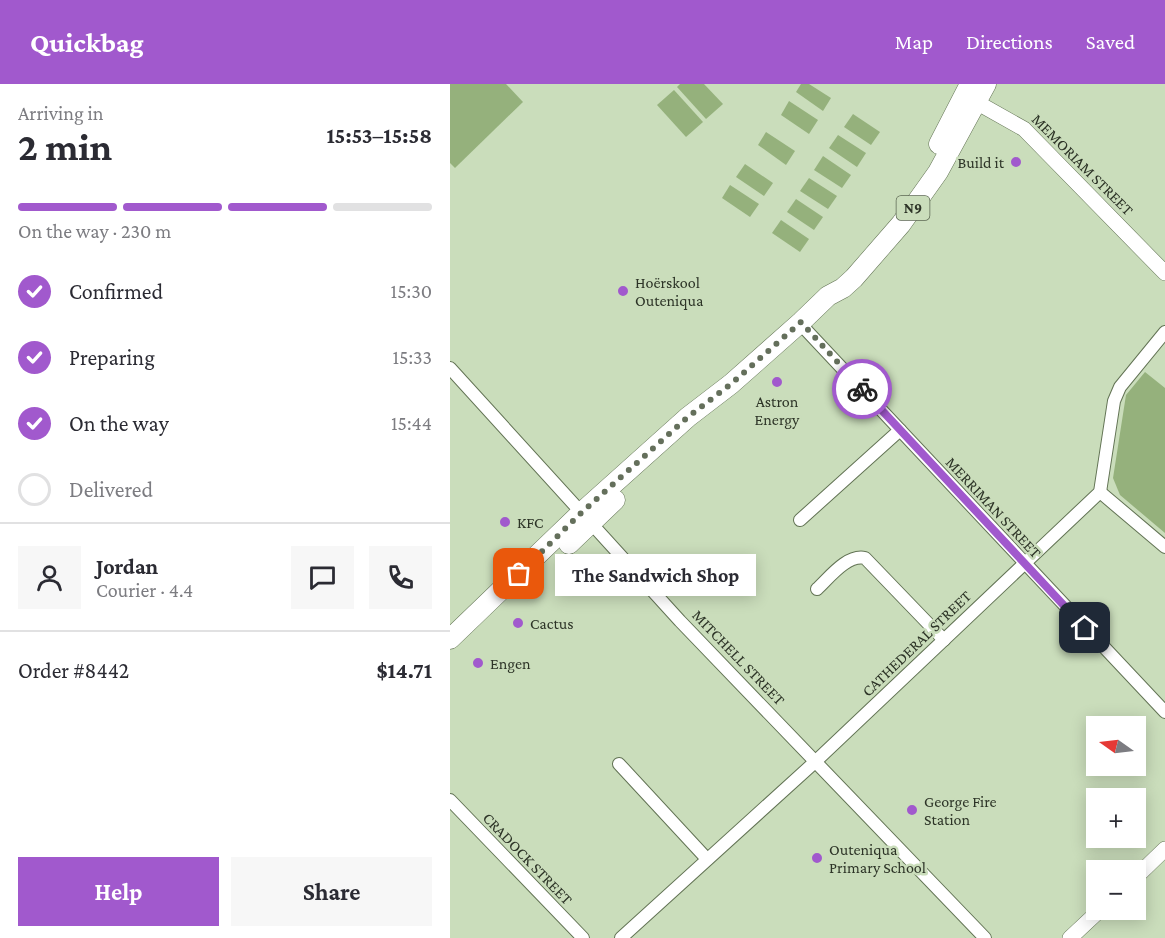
<!DOCTYPE html>
<meta charset="utf-8">
<style>
body{margin:0;font-family:"Crimson Pro",serif;background:#f7f7f7;color:#2b2b33;height:100vh;display:flex;flex-direction:column;font-size:22px;white-space:nowrap}
*{box-sizing:border-box;margin:0}
p{font-size:20px;color:#7c7c81}
.icon{flex:none;width:33px;height:33px;fill:none;stroke:currentColor;stroke-width:2;stroke-linecap:round;stroke-linejoin:round}
.map{position:relative;flex:1;overflow:hidden}
.sheet{display:flex;flex-direction:column;background:#fff;width:450px}
.sheet>*{flex:none}
.needle{width:39px;rotate:284deg}
.controls{position:absolute;left:636px;top:632px;display:grid;gap:12px}
.controls a{display:grid;place-items:center;width:60px;height:60px;border-radius:0px;background:#fff;box-shadow:0 3px 15px #0003;font-size:30px}
.pin{position:absolute;display:grid;place-items:center;width:51px;height:51px;color:#fff;margin:-26px;border-radius:12px;box-shadow:0 3px 9px #0006}
.courier{position:absolute;display:grid;place-items:center;width:60px;height:60px;margin:-30px;border:4px solid #a159cd;border-radius:50%;background:#fff;color:#222;box-shadow:0 2px 8px #0007}
.bubble{position:absolute;height:42px;border-radius:0px;background:#fff;box-shadow:0 3px 15px #0003;font-size:20px;font-weight:700;line-height:42px;text-align:center}
.headline em{font-style:normal;font-weight:700}
.headline div{display:flex;flex-direction:column-reverse}
.headline{display:flex;align-items:center;justify-content:space-between;height:102px;padding:0 18px}
h1{font-size:39px;font-weight:700;line-height:45px}
.bar{display:grid;grid-template-columns:repeat(4,1fr);gap:9px 6px;align-content:center;height:72px;padding:0 18px}
.bar i{height:8px;border-radius:4px;background:#e1e1e2}
.bar .on{background:#a159cd}
.bar p{grid-column:span 4}
.line{display:flex;align-items:center;gap:15px;padding:0 18px;border-top:2px solid #e1e1e2}
.line div{flex:1}
.round{display:grid;place-items:center;flex:none;width:63px;height:63px;border-radius:0px;background:#f7f7f7}
ol{padding:0 18px;list-style:none}
li{display:flex;align-items:center;gap:18px;height:66px}
li p{margin-inline-start:auto}
li .icon{padding:6px;border-radius:50%;background:#a159cd;color:#fff;stroke-width:4}
li:last-child{color:#7c7c81}
li i{width:33px;height:33px;border:3px solid #e1e1e2;border-radius:50%}
.button{display:flex;gap:12px;margin-top:auto;padding:12px 18px}
.button a{flex:1;height:69px;border-radius:0px;background:#a159cd;color:#fff;font-size:24px;font-weight:700;line-height:69px;text-align:center}
.button a+a{background:#f7f7f7;color:#2b2b33}
header{display:flex;align-items:center;gap:36px;box-sizing:border-box;height:84px;padding:0 30px;background:#a159cd;color:#fff}
header strong{font-size:28px}
nav{display:flex;gap:33px;margin-inline-start:auto;font-size:21px}
main{display:flex;flex:1;min-height:0}
.map>svg:first-child{display:block}
.green{fill:#95b17c}
.lines{fill:none;stroke-linecap:round;stroke-linejoin:round}
.minor-casing{stroke:#627354;stroke-width:14}
.tertiary-casing{stroke:#627354;stroke-width:16}
.trunk-casing{stroke:#627354;stroke-width:21}
.minor{stroke:#fff;stroke-width:12}
.tertiary{stroke:#fff;stroke-width:15}
.trunk{stroke:#fff;stroke-width:20}
.done{stroke:#646f5b;stroke-width:6;stroke-dasharray:0 10.8}
.route{stroke:#a159cd;stroke-width:8}
.poi-dot{fill:#a159cd;stroke:#caddbb;stroke-width:2}
.labels{text-anchor:middle;stroke-width:5;stroke-linejoin:round;paint-order:stroke}
.shield{fill:#caddbb;stroke:#5c6753;stroke-width:1.5}
.shield-label{font-size:15px;font-weight:bold;fill:#2d3427}
.poi-label{font-size:16px;fill:#2d3427;stroke:#caddbb;text-anchor:start}
.street-label{font-size:16px;fill:#2d3427;stroke:#caddbb}
</style>
<header>
<strong>Quickbag</strong>
<nav><a>Map</a><a>Directions</a><a>Saved</a></nav>
</header>
<main>
<section class="sheet">
<div class="headline"><div><h1>2 min</h1><p>Arriving in</p></div><em>15:53–15:58</em></div>
<div class="bar"><i class="on"></i><i class="on"></i><i class="on"></i><i></i><p>On the way · 230 m</p></div>
<ol>
<li><svg class="icon" aria-label="check" viewBox="0 0 24 24"><path d="M5 12l5 5 9-10"/></svg>Confirmed<p>15:30</p></li>
<li><svg class="icon" aria-label="check" viewBox="0 0 24 24"><path d="M5 12l5 5 9-10"/></svg>Preparing<p>15:33</p></li>
<li><svg class="icon" aria-label="check" viewBox="0 0 24 24"><path d="M5 12l5 5 9-10"/></svg>On the way<p>15:44</p></li>
<li><i></i>Delivered</li>
</ol>
<div class="line" style="height:108px"><a class="round"><svg class="icon" aria-label="person" viewBox="0 0 24 24"><circle cx="12" cy="8" r="4"/><path d="M4 21q1-7 8-7t8 7"/></svg></a><div><b>Jordan</b><p>Courier · 4.4</p></div><a class="round"><svg class="icon" aria-label="chat" viewBox="0 0 24 24"><path d="M4 5h16v11H9l-5 4z"/></svg></a><a class="round"><svg class="icon" aria-label="phone" viewBox="0 0 24 24"><path d="M5 4h4l2 5-3 2q2 4 5 5l2-3 5 2v4C11 20 4 13 5 4z"/></svg></a></div>
<div class="line" style="height:78px"><div>Order #8442</div><b>$14.71</b></div>
<div class="button"><a>Help</a><a>Share</a></div>
</section>
<div class="map">
<svg width="715" height="854" viewBox="0 0 715 854">
<rect width="100%" height="100%" fill="#caddbb"/>
<g class="green">
<path d="M0,0H56L73,18L5,84L0,79Z"/>
<path d="M230,0H254L273,20L256,35L227,3Z"/>
<path d="M351,0H359L381,14L373,27L346,8Z"/>
<path d="M224,6L253,38L236,53L207,21Z"/>
<path d="M339,17L368,36L359,50L331,31Z"/>
<path d="M403,30L430,48L421,61L394,43Z"/>
<path d="M316,48L345,67L336,81L308,61Z"/>
<path d="M388,51L416,69L407,83L379,64Z"/>
<path d="M373,72L401,91L392,104L364,86Z"/>
<path d="M295,80L323,99L314,112L286,93Z"/>
<path d="M359,94L387,112L378,125L350,107Z"/>
<path d="M280,101L309,120L300,133L272,114Z"/>
<path d="M346,115L373,133L364,146L337,128Z"/>
<path d="M331,136L359,155L350,168L322,149Z"/>
<path d="M695,288L715,304V449L670,411L663,394L676,311Z"/>
</g>
<g class="lines">
<g class="minor-casing">
<g id="minor">
<path d="M351,238L357,247L715,628"/>
<path d="M0,284L230,537L535,854"/>
<path d="M650,408L715,463"/>
<path d="M350,436L450,346"/>
<path d="M367,505C379,494 397,470 415,474L494,556"/>
<path d="M169,680L257,775"/>
<path d="M0,716L133,854"/>
<path d="M171,854L366,677L650,408L664,317L670,303L715,248"/>
</g>
</g>
<g class="tertiary-casing">
<g id="tertiary">
<path d="M519,14L574,45L715,189"/>
<path d="M686,793L715,765"/>
<path d="M620,854L651,825"/>
</g>
</g>
<g class="trunk-casing">
<g id="trunk">
<path d="M489,60L520,0"/>
<path d="M119,460L165,416"/>
<path d="M0,555L131,429L238,333L281,300L351,238L378,212L393,204L404,194L451,140L488,88L536,0"/>
</g>
</g>
<use href="#minor" class="minor"/>
<use href="#tertiary" class="tertiary"/>
<use href="#trunk" class="trunk"/>
</g>
<g class="lines">
<path class="done" d="M69,490L131,429L238,333L281,300L351,238L412,305"/>
<path class="route" d="M412,305L635,544"/>
</g>
<g class="poi-dot">
<circle cx="566" cy="78" r="6"/>
<circle cx="173" cy="207" r="6"/>
<circle cx="327" cy="298" r="6"/>
<circle cx="55" cy="438" r="6"/>
<circle cx="68" cy="539" r="6"/>
<circle cx="28" cy="579" r="6"/>
<circle cx="462" cy="726" r="6"/>
<circle cx="367" cy="774" r="6"/>
</g>
<g class="labels">
<rect class="shield" x="446.5" y="112" width="33" height="24" rx="4.5"/>
<g class="shield-label">
<text x="463" y="129">N9</text>
</g>
<g class="poi-label">
<text x="554" y="84" text-anchor="end">Build it</text>
<text x="185" y="204">Hoërskool<tspan x="185" dy="18">Outeniqua</tspan></text>
<text x="327" y="323" text-anchor="middle">Astron<tspan x="327" dy="18">Energy</tspan></text>
<text x="67" y="444">KFC</text>
<text x="80" y="545">Cactus</text>
<text x="40" y="585">Engen</text>
<text x="474" y="723">George Fire<tspan x="474" dy="18">Station</tspan></text>
<text x="379" y="771">Outeniqua<tspan x="379" dy="18">Primary School</tspan></text>
</g>
<g class="street-label">
<text transform="translate(633 80) rotate(45)" y="6">MEMORIAM STREET</text>
<text transform="translate(544 423) rotate(47)" y="6">MERRIMAN STREET</text>
<text transform="translate(466 559) rotate(-44)" y="6">CATHEDERAL STREET</text>
<text transform="translate(289 573) rotate(46)" y="6">MITCHELL STREET</text>
<text transform="translate(78 774) rotate(46)" y="6">CRADOCK STREET</text>
</g>
</g>
</svg>
<div class="controls">
<a><svg class="needle" viewBox="-14 -14 28 28"><path d="M0-13l5 13h-10z" fill="#e53935"/><path d="M0 13l5-13h-10z" fill="#7c7c81"/></svg></a>
<a>+</a>
<a>−</a>
</div>
<div class="pin" style="left:69px;top:490px;background:#ea580c"><svg class="icon" aria-label="bag" viewBox="0 0 24 24"><path d="M5 8h14l-1 12H6zM9 8a3 3 0 0 1 6 0"/></svg></div>
<div class="pin" style="left:635px;top:544px;background:#1f2937"><svg class="icon" aria-label="home" viewBox="0 0 24 24"><path d="M3 11l9-7 9 7M6 9v11h12V9"/></svg></div>
<div class="courier" style="left:412px;top:305px"><svg class="icon" aria-label="bike" viewBox="0 0 24 24"><circle cx="6" cy="16" r="4"/><circle cx="18" cy="16" r="4"/><path d="M6 16l4-8h5l3 8M10 8l3 8H6M13 5h3"/></svg></div>
<div class="bubble" style="left:105px;top:470px;width:201px">The Sandwich Shop</div>
</div>
</main>
